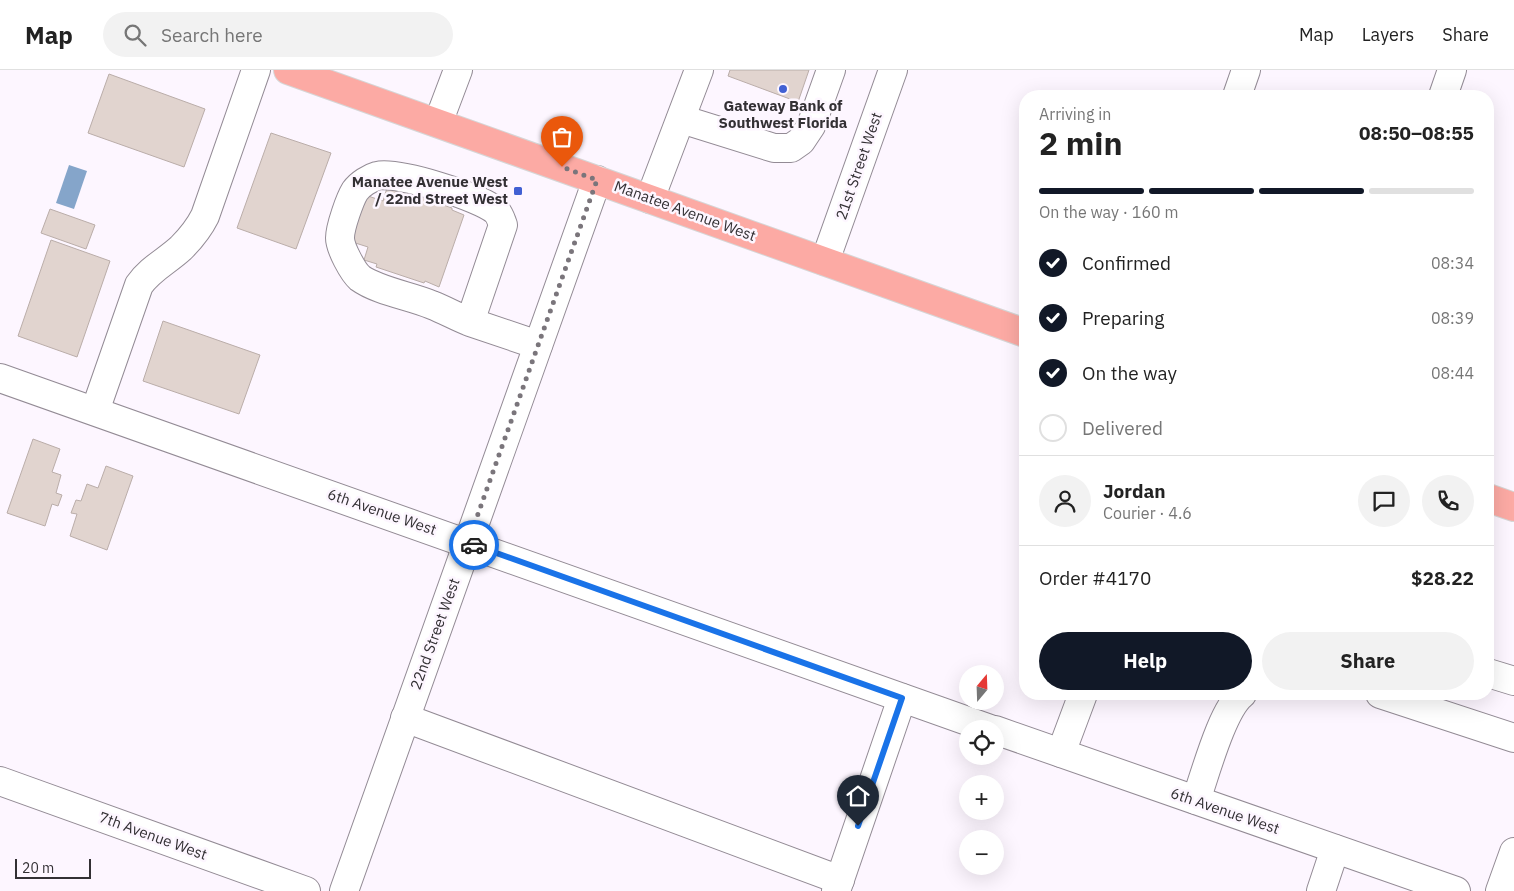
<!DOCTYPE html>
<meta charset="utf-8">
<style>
body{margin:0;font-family:"IBM Plex Sans",sans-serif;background:#f2f2f2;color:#222;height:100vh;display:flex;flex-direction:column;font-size:19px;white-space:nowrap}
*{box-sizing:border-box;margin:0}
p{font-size:16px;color:#767676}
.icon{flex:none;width:28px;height:28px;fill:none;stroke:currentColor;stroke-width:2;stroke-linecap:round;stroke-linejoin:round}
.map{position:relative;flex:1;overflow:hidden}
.drawer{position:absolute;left:1019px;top:20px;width:475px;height:610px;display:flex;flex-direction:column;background:#fff;border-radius:20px;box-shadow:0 5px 20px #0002}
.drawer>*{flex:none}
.needle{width:32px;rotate:19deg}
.fabs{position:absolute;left:959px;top:595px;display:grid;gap:10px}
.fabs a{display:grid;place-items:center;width:45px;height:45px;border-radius:50%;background:#fff;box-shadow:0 5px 20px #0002;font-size:25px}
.scale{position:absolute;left:15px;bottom:12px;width:76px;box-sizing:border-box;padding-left:5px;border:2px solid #333034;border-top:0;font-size:14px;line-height:18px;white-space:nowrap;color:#333034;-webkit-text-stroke:4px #fdf6ff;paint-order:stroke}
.pin{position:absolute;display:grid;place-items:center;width:42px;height:42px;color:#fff;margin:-51px -21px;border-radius:50% 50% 50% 0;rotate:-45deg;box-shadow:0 0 5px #0007}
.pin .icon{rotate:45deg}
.courier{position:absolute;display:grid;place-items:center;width:50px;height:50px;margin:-25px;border:4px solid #1a73e8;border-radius:50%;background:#fff;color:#222;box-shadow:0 1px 6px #0007}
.overview em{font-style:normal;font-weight:700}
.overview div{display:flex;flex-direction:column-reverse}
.overview{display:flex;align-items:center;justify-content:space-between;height:85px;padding:0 20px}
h1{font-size:32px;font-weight:700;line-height:38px}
.bar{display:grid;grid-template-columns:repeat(4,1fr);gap:8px 5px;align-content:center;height:60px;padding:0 20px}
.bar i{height:6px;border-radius:4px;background:#e0e0e0}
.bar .active{background:#111827}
.bar p{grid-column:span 4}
.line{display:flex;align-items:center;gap:12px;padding:0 20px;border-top:1px solid #e0e0e0}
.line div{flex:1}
.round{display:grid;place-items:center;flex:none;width:52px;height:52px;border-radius:26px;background:#f2f2f2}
ol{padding:0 20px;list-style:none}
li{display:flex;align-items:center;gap:15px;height:55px}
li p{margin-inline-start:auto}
li .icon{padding:5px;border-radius:50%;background:#111827;color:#fff;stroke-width:4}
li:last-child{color:#767676}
li i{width:28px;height:28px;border:2px solid #e0e0e0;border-radius:50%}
.primary-button{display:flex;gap:10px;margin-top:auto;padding:10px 20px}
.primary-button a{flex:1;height:58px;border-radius:30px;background:#111827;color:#fff;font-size:20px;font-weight:700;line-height:58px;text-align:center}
.primary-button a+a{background:#f2f2f2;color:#222}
header{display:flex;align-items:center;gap:30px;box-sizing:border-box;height:70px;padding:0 25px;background:#fff;border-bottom:1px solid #e0e0e0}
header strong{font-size:24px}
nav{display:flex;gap:28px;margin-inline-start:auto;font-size:18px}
.search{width:350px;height:45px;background:#f2f2f2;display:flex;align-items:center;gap:12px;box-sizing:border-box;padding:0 18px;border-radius:28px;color:#767676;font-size:19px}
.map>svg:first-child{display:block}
.water{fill:#85a5ca}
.building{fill:#e1d4cf;stroke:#baada9}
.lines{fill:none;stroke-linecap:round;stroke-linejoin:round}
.minor-casing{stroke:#938b95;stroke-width:30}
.major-casing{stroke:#d6d6d6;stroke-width:30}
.minor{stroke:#fff;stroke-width:28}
.major{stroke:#fcaaa4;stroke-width:28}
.done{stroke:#7a757b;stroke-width:5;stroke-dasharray:0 9}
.route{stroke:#1a73e8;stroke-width:6}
.poi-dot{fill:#4160d3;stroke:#fdf6ff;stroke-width:2}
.labels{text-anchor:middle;stroke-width:5;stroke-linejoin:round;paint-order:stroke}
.poi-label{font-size:15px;font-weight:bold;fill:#333034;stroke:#fdf6ff}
.street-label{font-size:15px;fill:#333034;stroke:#fdf6ff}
</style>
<header>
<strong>Map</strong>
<div class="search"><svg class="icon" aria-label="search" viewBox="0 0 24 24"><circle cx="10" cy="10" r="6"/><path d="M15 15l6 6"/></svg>Search here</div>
<nav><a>Map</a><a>Layers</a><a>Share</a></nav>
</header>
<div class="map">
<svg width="1514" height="821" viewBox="0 0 1514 821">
<rect width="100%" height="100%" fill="#fdf6ff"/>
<path class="water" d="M69,95L87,101L74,139L56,133Z"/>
<g class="building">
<path d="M730,0H809L798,32L728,6Z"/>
<path d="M109,4L205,39L184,97L88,63Z"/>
<path d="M271,63L331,83L296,179L237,158Z"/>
<path d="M387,118L400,122L401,120L452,138V140L464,145L439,217L425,211L424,213L376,197L377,194L364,190L368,177L349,171L365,125L383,131Z"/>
<path d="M50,139L95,155L86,179L41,163Z"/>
<path d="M51,170L110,191L77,287L18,266Z"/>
<path d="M163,251L260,285L239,344L143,311Z"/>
<path d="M33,369L60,379L52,402L61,405L56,423L62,425L58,436L52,434L45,456L7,443Z"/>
<path d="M106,396L133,406L107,480L70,466L77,444L71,443L76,430L81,431L87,414L98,418Z"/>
</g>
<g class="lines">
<g class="minor-casing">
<g id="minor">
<path d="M1237,26L1246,0"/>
<path d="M1443,26L1452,0"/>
<path d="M681,49L774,78H791L801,71L811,56L831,0"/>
<path d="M438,53L458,0"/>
<path d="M650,129L699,0"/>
<path d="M825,191L893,0"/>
<path d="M470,252C457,247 445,240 432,235C411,226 378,221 360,208C353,202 340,178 340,168C340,157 350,129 355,121C360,114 370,108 377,106C398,101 480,127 496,141C500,145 501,150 503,155L470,252L538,275"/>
<path d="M0,308L990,659"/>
<path d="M95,341L139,215C150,199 167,191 181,178C191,168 199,158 205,146L256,0"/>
<path d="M1488,603L1514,611"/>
<path d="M1380,624L1514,668"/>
<path d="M405,648L840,810"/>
<path d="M995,660L1456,821"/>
<path d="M1061,683L1083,624"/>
<path d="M0,711L306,821"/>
<path d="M1196,730C1205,705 1222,640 1242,624"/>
<path d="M344,821L597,110"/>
<path d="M836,821L902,628"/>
<path d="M1321,821L1335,779"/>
<path d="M1500,821L1514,782"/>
</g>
</g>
<g class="major-casing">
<g id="major">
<path d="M288,0L1025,263"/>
<path d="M1488,428L1514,437"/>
</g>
</g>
<use href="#minor" class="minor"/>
<use href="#major" class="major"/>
</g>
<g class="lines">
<path class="done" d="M474,475L468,472L597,110L562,97"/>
<path class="route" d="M474,475L902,628L858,756"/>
</g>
<g class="poi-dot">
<circle cx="783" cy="19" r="5"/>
<rect x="513" y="116" width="10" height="10" rx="2.5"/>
</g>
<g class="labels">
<g class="poi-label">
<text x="783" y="41">Gateway Bank of<tspan x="783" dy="17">Southwest Florida</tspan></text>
<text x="508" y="117" text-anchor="end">Manatee Avenue West<tspan x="508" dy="17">/ 22nd Street West</tspan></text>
</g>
<g class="street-label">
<text transform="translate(859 96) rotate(-71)" y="5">21st Street West</text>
<text transform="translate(685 141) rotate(20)" y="5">Manatee Avenue West</text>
<text transform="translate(382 442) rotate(19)" y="5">6th Avenue West</text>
<text transform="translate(435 564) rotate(-70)" y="5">22nd Street West</text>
<text transform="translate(1225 741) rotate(19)" y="5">6th Avenue West</text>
<text transform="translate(153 766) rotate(20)" y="5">7th Avenue West</text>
</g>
</g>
</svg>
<div class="fabs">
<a><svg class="needle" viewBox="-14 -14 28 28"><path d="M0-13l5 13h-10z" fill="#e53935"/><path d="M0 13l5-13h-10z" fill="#767676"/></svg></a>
<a><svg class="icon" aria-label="locate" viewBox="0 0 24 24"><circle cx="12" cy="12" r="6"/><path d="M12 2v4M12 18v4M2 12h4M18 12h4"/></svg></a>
<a>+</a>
<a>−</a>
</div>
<div class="scale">20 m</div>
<div class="pin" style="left:562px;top:97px;background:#ea580c"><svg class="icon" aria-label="bag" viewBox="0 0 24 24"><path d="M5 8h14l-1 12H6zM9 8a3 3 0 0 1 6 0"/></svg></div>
<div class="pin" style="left:858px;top:756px;background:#1f2937"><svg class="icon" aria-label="home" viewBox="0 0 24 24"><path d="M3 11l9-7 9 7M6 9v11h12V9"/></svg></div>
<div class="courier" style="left:474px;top:475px"><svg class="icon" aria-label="car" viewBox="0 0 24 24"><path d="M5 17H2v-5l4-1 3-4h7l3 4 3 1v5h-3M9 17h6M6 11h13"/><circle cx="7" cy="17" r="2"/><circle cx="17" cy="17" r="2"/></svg></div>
<section class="drawer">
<div class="overview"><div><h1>2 min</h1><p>Arriving in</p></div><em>08:50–08:55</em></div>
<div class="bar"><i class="active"></i><i class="active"></i><i class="active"></i><i></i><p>On the way · 160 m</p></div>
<ol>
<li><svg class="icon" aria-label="check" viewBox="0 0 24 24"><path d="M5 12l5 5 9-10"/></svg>Confirmed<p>08:34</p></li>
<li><svg class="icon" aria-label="check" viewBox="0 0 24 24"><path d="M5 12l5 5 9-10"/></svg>Preparing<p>08:39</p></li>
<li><svg class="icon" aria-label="check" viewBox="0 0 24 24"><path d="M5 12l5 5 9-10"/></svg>On the way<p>08:44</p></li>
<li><i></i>Delivered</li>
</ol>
<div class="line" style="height:90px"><a class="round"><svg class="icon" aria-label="person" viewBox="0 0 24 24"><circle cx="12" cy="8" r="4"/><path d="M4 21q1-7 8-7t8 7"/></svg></a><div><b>Jordan</b><p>Courier · 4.6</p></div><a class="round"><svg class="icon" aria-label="chat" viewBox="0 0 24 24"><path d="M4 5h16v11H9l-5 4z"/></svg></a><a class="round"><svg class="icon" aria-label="phone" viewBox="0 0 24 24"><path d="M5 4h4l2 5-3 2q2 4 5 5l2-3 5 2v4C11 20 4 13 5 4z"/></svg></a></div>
<div class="line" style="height:65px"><div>Order #4170</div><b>$28.22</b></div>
<div class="primary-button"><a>Help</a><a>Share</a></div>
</section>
</div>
